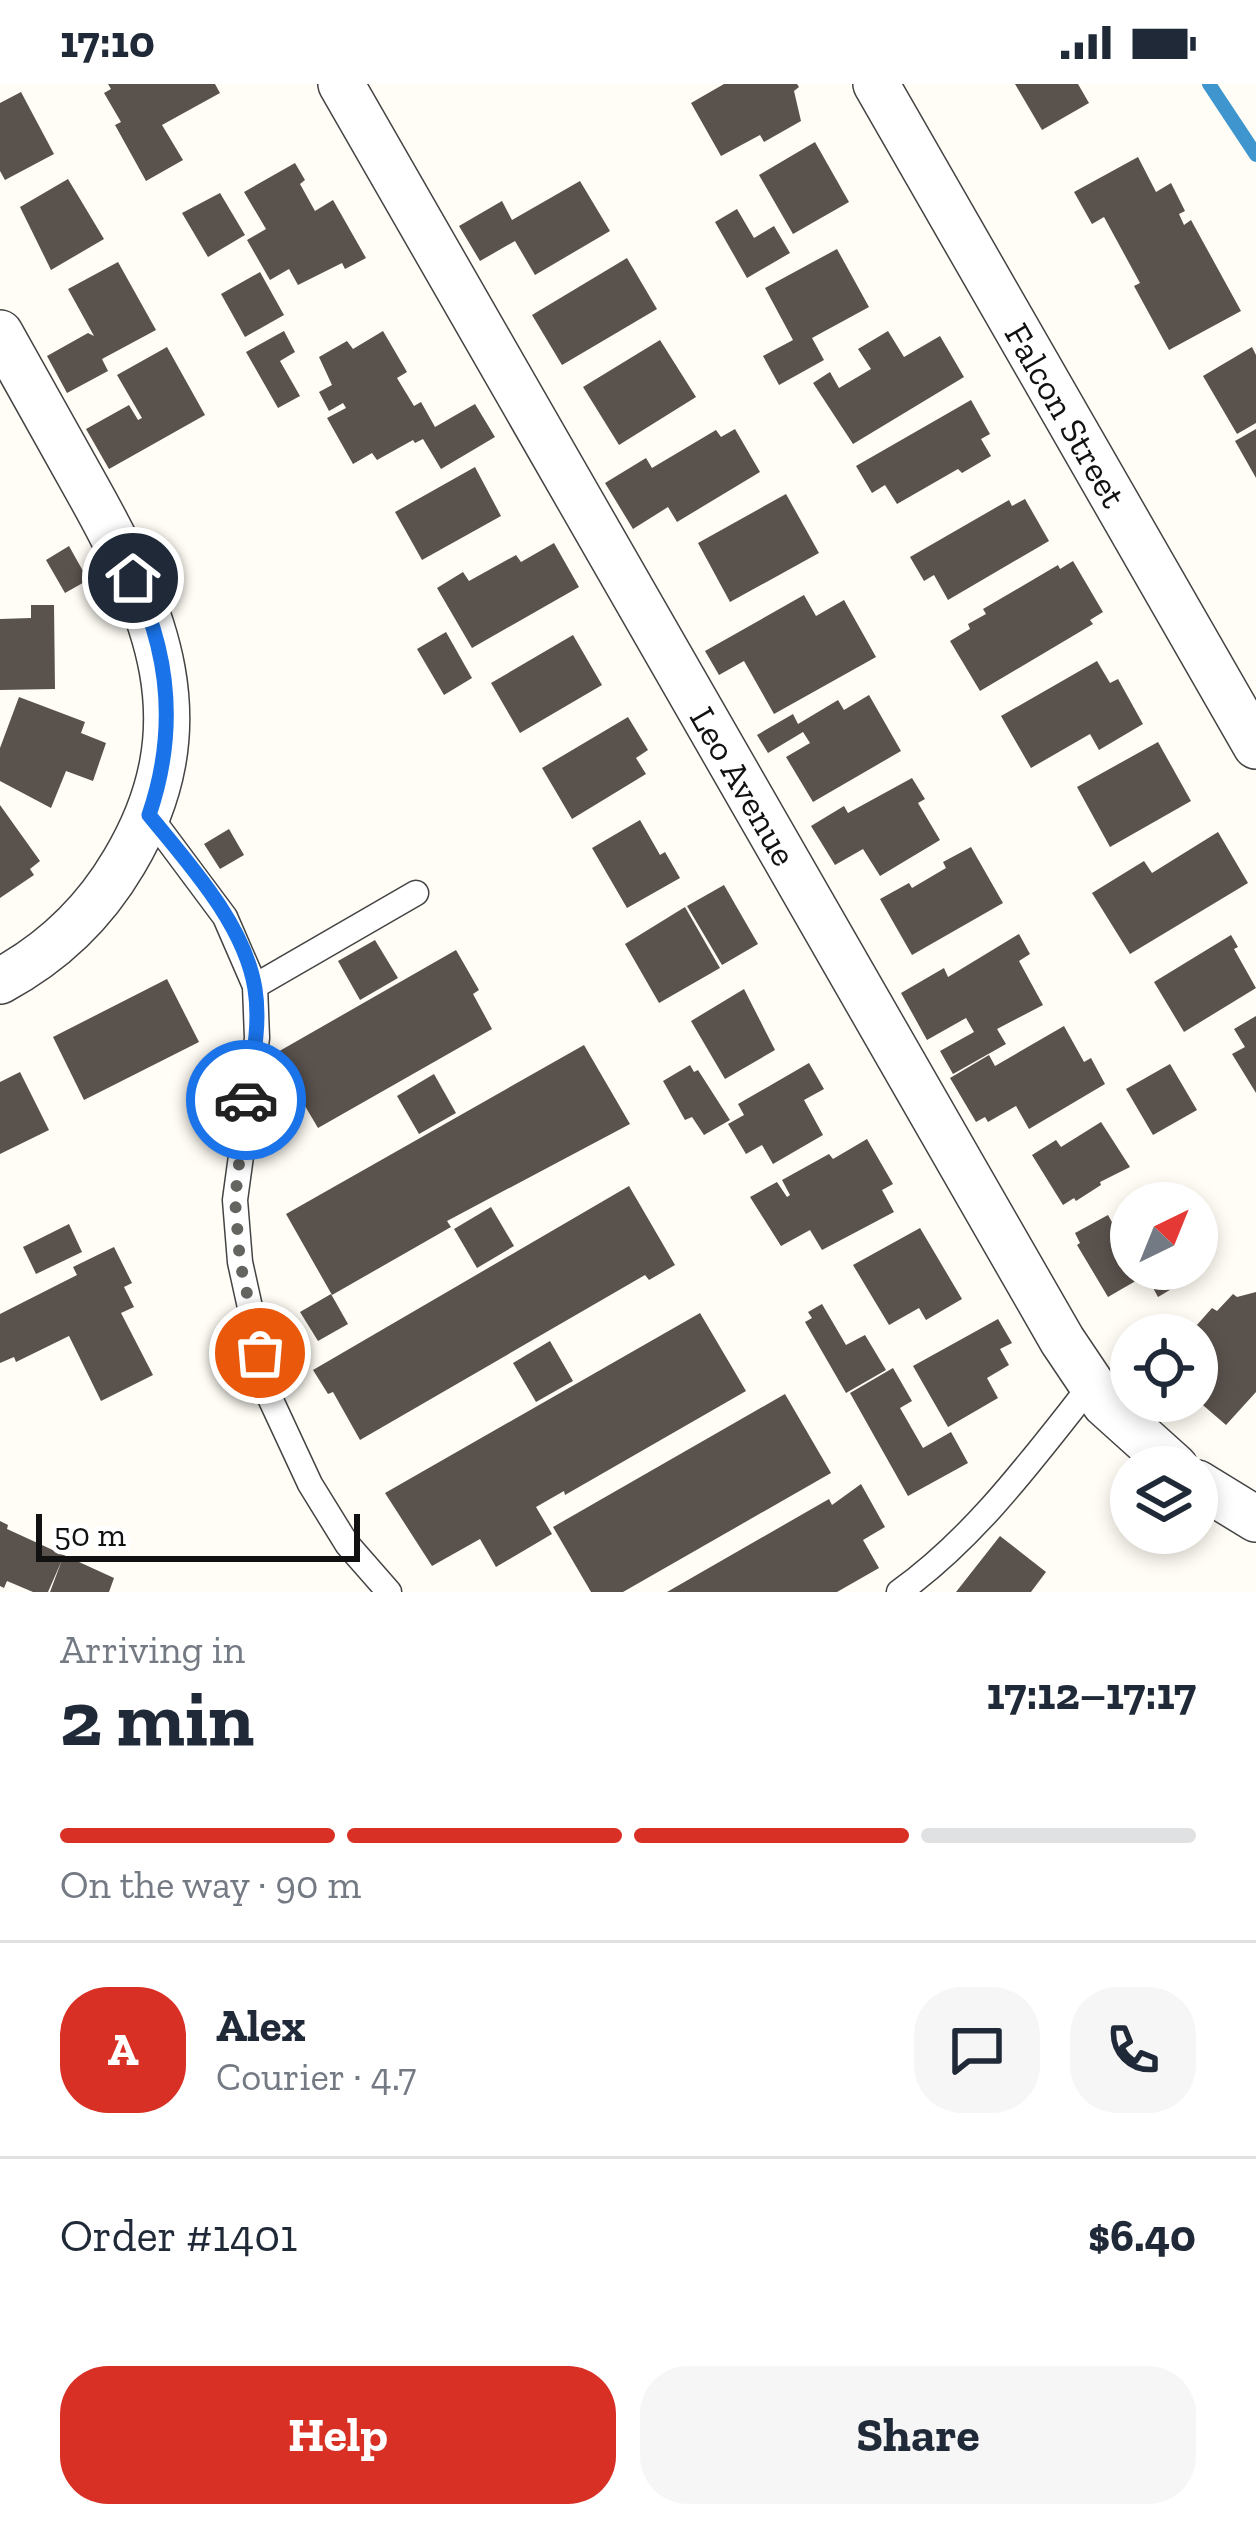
<!DOCTYPE html>
<meta charset="utf-8">
<style>
body{margin:0;font-family:"Zilla Slab",serif;background:#f6f6f7;color:#1f2937;height:100vh;display:flex;flex-direction:column;font-size:45px;white-space:nowrap}
*{box-sizing:border-box;margin:0}
p{font-size:39px;color:#747a83}
.icon{flex:none;width:66px;height:66px;fill:none;stroke:currentColor;stroke-width:2;stroke-linecap:round;stroke-linejoin:round}
.map{position:relative;height:1508px;overflow:hidden}
.side{display:flex;flex-direction:column;background:#fff;flex:1}
.side>*{flex:none}
.needle{width:78px;rotate:43deg}
.tools{position:absolute;left:1110px;top:1098px;display:grid;gap:24px}
.tools a{display:grid;place-items:center;width:108px;height:108px;border-radius:50%;background:#fff;box-shadow:0 6px 18px #0003;font-size:60px}
.scale{position:absolute;left:36px;bottom:30px;width:324px;box-sizing:border-box;padding-left:12px;border:6px solid #111;border-top:0;font-size:33px;line-height:42px;white-space:nowrap;color:#111;-webkit-text-stroke:9px #fff;paint-order:stroke}
.pin{position:absolute;display:grid;place-items:center;width:102px;height:102px;color:#fff;margin:-51px;border:6px solid #fff;border-radius:50%;box-shadow:0 3px 12px #0007}
.courier{position:absolute;display:grid;place-items:center;width:120px;height:120px;margin:-60px;border:9px solid #1a73e8;border-radius:50%;background:#fff;color:#222;box-shadow:0 3px 15px #0007}
.overview em{font-style:normal;font-weight:700}
.overview div{display:flex;flex-direction:column-reverse}
.overview{display:flex;align-items:center;justify-content:space-between;height:204px;padding:0 60px}
h1{font-size:78px;font-weight:700;line-height:90px}
.bar{display:grid;grid-template-columns:repeat(4,1fr);gap:18px 12px;align-content:center;height:144px;padding:0 60px}
.bar i{height:15px;border-radius:9px;background:#e0e1e3}
.bar .selected{background:#d93025}
.bar p{grid-column:span 4}
.line{display:flex;align-items:center;gap:30px;padding:0 60px;border-top:3px solid #e0e1e3}
.line div{flex:1}
.round{display:grid;place-items:center;flex:none;width:126px;height:126px;border-radius:48px;background:#f6f6f7}
.primary-button{display:flex;gap:24px;margin-top:auto;padding:24px 60px}
.primary-button a{flex:1;height:138px;border-radius:48px;background:#d93025;color:#fff;font-size:48px;font-weight:700;line-height:138px;text-align:center}
.primary-button a+a{background:#f6f6f7;color:#1f2937}
.status{display:flex;justify-content:space-between;align-items:center;height:84px;padding:0 60px;background:#fff;direction:ltr}
.status svg{height:33px;fill:currentColor}
.map>svg:first-child{display:block}
.lines{fill:none;stroke-linecap:round;stroke-linejoin:round}
.stream{stroke:#3f96cf;stroke-width:14}
.building{fill:#5a524d}
.service-casing{stroke:#444;stroke-width:27}
.minor-casing{stroke:#444;stroke-width:48}
.service{stroke:#fff;stroke-width:24}
.minor{stroke:#fff;stroke-width:45}
.done{stroke:#646461;stroke-width:12;stroke-dasharray:0 21.6}
.route{stroke:#1a73e8;stroke-width:15}
.labels{text-anchor:middle;stroke-width:12;stroke-linejoin:round;paint-order:stroke}
.street-label{font-size:36px;fill:#111;stroke:#fff}
</style>
<div class="status"><b>17:10</b><svg viewBox="0 0 49 12"><path d="M0 12V9h3v3zM5 12V6h3v6zM10 12V3h3v9zM15 12V0h3v12zM26 1h20v11H26zM47 4h2v5h-2z"/></svg></div>
<div class="map">
<svg width="1256" height="1508" viewBox="0 0 1256 1508">
<rect width="100%" height="100%" fill="#fffdf5"/>
<g class="lines">
<path class="stream" d="M1209,0L1256,71"/>
</g>
<g class="building">
<path d="M108,0H215L220,9L162,41L183,76L146,97L115,41L121,38L104,9L111,5Z"/>
<path d="M724,0H797L799,3L794,7L801,37L764,58L760,51L721,72L691,19Z"/>
<path d="M1015,0H1078L1089,19L1042,46Z"/>
<path d="M21,8L54,70L5,96L0,87V19Z"/>
<path d="M815,58L849,118L793,150L759,91Z"/>
<path d="M1138,73L1156,108L1171,99L1185,127L1179,130L1184,141L1191,136L1241,227L1169,266L1134,202L1140,199L1104,133L1092,140L1074,108Z"/>
<path d="M295,79L305,96L300,100L315,127L333,116L366,174L345,185L342,179L298,201L289,185L270,196L247,156L266,145L244,108Z"/>
<path d="M68,95L104,155L51,186L20,123Z"/>
<path d="M580,97L610,147L535,191L515,157L480,177L459,142L502,117L512,136Z"/>
<path d="M220,109L245,151L208,173L182,129Z"/>
<path d="M737,125L754,154L774,142L790,169L747,194L715,138Z"/>
<path d="M837,165L869,223L812,254L824,276L779,301L763,272L793,256L765,204Z"/>
<path d="M627,174L657,225L562,281L532,231Z"/>
<path d="M118,178L156,246L102,275L108,287L67,309L47,272L88,249L94,252L68,205Z"/>
<path d="M260,188L284,231L245,253L221,210Z"/>
<path d="M284,247L295,268L280,277L300,312L278,324L246,268Z"/>
<path d="M383,247L407,288L397,294L414,322L421,318L435,343L475,320L495,353L441,385L423,355L415,359L413,356L377,376L372,369L353,380L327,334L346,324L343,319L329,327L319,308L332,301L319,273L347,257L353,265Z"/>
<path d="M888,247L904,273L940,252L964,293L853,360L813,299L830,288L839,304L871,285L858,265Z"/>
<path d="M660,256L696,313L619,361L583,303Z"/>
<path d="M167,263L205,331L109,385L86,345L129,321L138,336L142,334L117,291Z"/>
<path d="M1252,263L1256,271V339L1237,350L1203,292Z"/>
<path d="M971,316L990,350L981,355L991,372L962,389L958,385L897,420L885,401L872,409L856,382Z"/>
<path d="M735,345L760,388L677,438L668,423L633,445L605,399L646,374L652,384L716,346L721,353Z"/>
<path d="M1256,345V394L1235,357Z"/>
<path d="M475,383L501,432L422,476L395,428Z"/>
<path d="M786,410L819,469L730,518L698,459Z"/>
<path d="M1025,415L1049,457L948,516L934,491L924,497L910,473L1009,416L1012,422Z"/>
<path d="M554,459L579,503L472,564L437,504L463,488L469,497L516,471L521,478Z"/>
<path d="M69,462L88,496L65,509L46,476Z"/>
<path d="M1073,477L1103,528L1090,536L1093,540L980,607L950,557L970,545L968,540L986,530L983,525L1058,481L1060,485Z"/>
<path d="M804,511L816,532L844,516L876,573L774,630L744,577L719,591L705,567Z"/>
<path d="M31,521H54L55,605L0,606V535L31,534Z"/>
<path d="M446,548L472,594L444,611L417,565Z"/>
<path d="M573,551L602,601L520,649L491,599Z"/>
<path d="M1097,577L1110,599L1118,595L1143,640L1099,666L1090,650L1031,684L1001,632Z"/>
<path d="M869,611L901,667L813,718L786,673L810,659L803,648L768,669L757,651L793,630L798,640L838,616L844,626Z"/>
<path d="M19,613L85,638L81,649L106,659L93,697L66,687L51,724L0,697V664Z"/>
<path d="M628,633L648,666L636,674L646,690L572,735L542,684Z"/>
<path d="M1158,658L1191,717L1110,763L1077,703Z"/>
<path d="M912,694L925,715L918,719L940,756L880,792L863,765L835,781L811,742L844,722L848,729Z"/>
<path d="M0,721L40,777L30,785L34,791L0,814Z"/>
<path d="M640,736L660,771L665,768L680,794L627,824L592,764Z"/>
<path d="M229,745L244,771L220,785L204,760Z"/>
<path d="M1218,748L1248,799L1130,870L1092,809L1144,777L1152,789Z"/>
<path d="M971,763L1003,819L912,871L880,815L909,799L912,804L946,784L943,778Z"/>
<path d="M724,801L758,860L722,881L687,822Z"/>
<path d="M685,823L720,884L659,919L625,860Z"/>
<path d="M1019,850L1030,870L1019,877L1043,921L997,945L1006,960L953,990L940,967L974,948L966,934L927,956L901,909L944,884L948,893Z"/>
<path d="M1231,851L1238,863L1234,865L1256,904L1184,948L1154,898Z"/>
<path d="M375,856L398,894L360,916L338,877Z"/>
<path d="M456,866L479,906L473,910L492,945L318,1044L298,1010L292,1013L269,973Z"/>
<path d="M167,895L199,958L84,1016L53,953Z"/>
<path d="M744,905L775,966L725,995L691,937Z"/>
<path d="M1256,932V1009L1232,970L1245,963L1234,945Z"/>
<path d="M1064,942L1084,978L1091,974L1105,1000L1029,1045L1016,1022L988,1038L985,1033L976,1038L950,994L989,971L995,982Z"/>
<path d="M584,961L630,1040L447,1137L451,1143L332,1211L286,1130Z"/>
<path d="M809,979L824,1005L804,1016L823,1051L773,1080L762,1061L746,1070L728,1040L744,1031L738,1020Z"/>
<path d="M1170,980L1197,1026L1153,1051L1126,1005Z"/>
<path d="M690,981L694,988L698,986L730,1036L704,1051L692,1033L685,1036L663,997Z"/>
<path d="M20,988L49,1046L0,1070V998Z"/>
<path d="M434,990L456,1029L419,1050L397,1012Z"/>
<path d="M1101,1038L1130,1083L1100,1098L1101,1101L1076,1117L1074,1114L1063,1121L1032,1071L1056,1056L1061,1063Z"/>
<path d="M867,1055L893,1100L882,1106L894,1128L822,1166L810,1146L781,1162L750,1113L777,1098L787,1113L790,1111L782,1096L829,1070L833,1075Z"/>
<path d="M629,1102L675,1181L649,1196L645,1191L360,1356L333,1308L328,1310L313,1286Z"/>
<path d="M491,1123L514,1162L477,1184L454,1145Z"/>
<path d="M1131,1130V1185H1192L1195,1191L1158,1213L1146,1191L1108,1213L1077,1161L1080,1159L1075,1149L1108,1131L1113,1140Z"/>
<path d="M69,1140L82,1168L36,1190L23,1163Z"/>
<path d="M920,1144L962,1215L926,1236L919,1224L889,1241L853,1181Z"/>
<path d="M114,1163L132,1199L124,1203L134,1223L121,1229L153,1291L101,1317L69,1252L16,1278L14,1273L0,1279V1230L77,1191L73,1183Z"/>
<path d="M1256,1208V1308L1226,1341L1197,1316V1295L1216,1274L1197,1256V1251H1188L1212,1224L1217,1227L1233,1210L1237,1213Z"/>
<path d="M331,1210L348,1240L318,1257L300,1228Z"/>
<path d="M822,1220L846,1261L865,1251L886,1286L846,1309L805,1238L812,1234L808,1228Z"/>
<path d="M700,1229L746,1307L565,1411L564,1407L536,1423L552,1450L496,1483L480,1455L432,1482L385,1409Z"/>
<path d="M998,1235L1012,1259L1000,1265L1009,1281L987,1294L998,1314L948,1343L913,1282Z"/>
<path d="M550,1257L573,1297L536,1318L513,1279Z"/>
<path d="M893,1284L912,1317L900,1324L923,1364L951,1348L968,1379L908,1412L850,1309Z"/>
<path d="M785,1310L831,1389L623,1508H591L553,1443Z"/>
<path d="M861,1400L885,1443L863,1456L879,1484L837,1508H667L829,1415L832,1421Z"/>
<path d="M0,1437L8,1441L7,1445L114,1494L109,1508H50L62,1476L48,1508H33L7,1497L4,1504L0,1502Z"/>
<path d="M1000,1452L1046,1488L1031,1508H956Z"/>
</g>
<g class="lines">
<g class="service-casing">
<g id="service">
<path d="M149,731L225,833L255,902L257,954L235,1116L240,1178L270,1314L310,1400L347,1460L389,1508"/>
<path d="M255,902L416,809"/>
<path d="M899,1508C976,1453 1034,1373 1092,1300"/>
</g>
</g>
<g class="minor-casing">
<g id="minor">
<path d="M341,0L1062,1256L1105,1320L1175,1383"/>
<path d="M876,0L1256,662"/>
<path d="M0,249C29,300 57,351 85,401C157,529 206,641 124,778C94,829 52,869 0,897"/>
<path d="M1197,1399L1256,1435"/>
</g>
</g>
<use href="#service" class="service"/>
<use href="#minor" class="minor"/>
</g>
<g class="lines">
<path class="done" d="M246,1016L235,1116L240,1178L260,1269"/>
<path class="route" d="M133,494C171,571 177,649 149,731C189,780 245,841 255,905C261,943 252,979 246,1016"/>
</g>
<g class="labels">
<g class="street-label">
<text transform="translate(1066 331) rotate(60)" y="13">Falcon Street</text>
<text transform="translate(744 702) rotate(60)" y="13">Leo Avenue</text>
</g>
</g>
</svg>
<div class="tools">
<a><svg class="needle" viewBox="-14 -14 28 28"><path d="M0-13l5 13h-10z" fill="#e53935"/><path d="M0 13l5-13h-10z" fill="#747a83"/></svg></a>
<a><svg class="icon" aria-label="locate" viewBox="0 0 24 24"><circle cx="12" cy="12" r="6"/><path d="M12 2v4M12 18v4M2 12h4M18 12h4"/></svg></a>
<a><svg class="icon" aria-label="layers" viewBox="0 0 24 24"><path d="M12 4l9 5-9 5-9-5zM3 14l9 5 9-5"/></svg></a>
</div>
<div class="scale">50 m</div>
<div class="pin" style="left:260px;top:1269px;background:#ea580c"><svg class="icon" aria-label="bag" viewBox="0 0 24 24"><path d="M5 8h14l-1 12H6zM9 8a3 3 0 0 1 6 0"/></svg></div>
<div class="pin" style="left:133px;top:494px;background:#1f2937"><svg class="icon" aria-label="home" viewBox="0 0 24 24"><path d="M3 11l9-7 9 7M6 9v11h12V9"/></svg></div>
<div class="courier" style="left:246px;top:1016px"><svg class="icon" aria-label="car" viewBox="0 0 24 24"><path d="M5 17H2v-5l4-1 3-4h7l3 4 3 1v5h-3M9 17h6M6 11h13"/><circle cx="7" cy="17" r="2"/><circle cx="17" cy="17" r="2"/></svg></div>
</div>
<section class="side">
<div class="overview"><div><h1>2 min</h1><p>Arriving in</p></div><em>17:12–17:17</em></div>
<div class="bar"><i class="selected"></i><i class="selected"></i><i class="selected"></i><i></i><p>On the way · 90 m</p></div>
<div class="line" style="height:216px"><b class="round" style="background:#d93025;color:#fff">A</b><div><b>Alex</b><p>Courier · 4.7</p></div><a class="round"><svg class="icon" aria-label="chat" viewBox="0 0 24 24"><path d="M4 5h16v11H9l-5 4z"/></svg></a><a class="round"><svg class="icon" aria-label="phone" viewBox="0 0 24 24"><path d="M5 4h4l2 5-3 2q2 4 5 5l2-3 5 2v4C11 20 4 13 5 4z"/></svg></a></div>
<div class="line" style="height:156px"><div>Order #1401</div><b>$6.40</b></div>
<div class="primary-button"><a>Help</a><a>Share</a></div>
</section>
